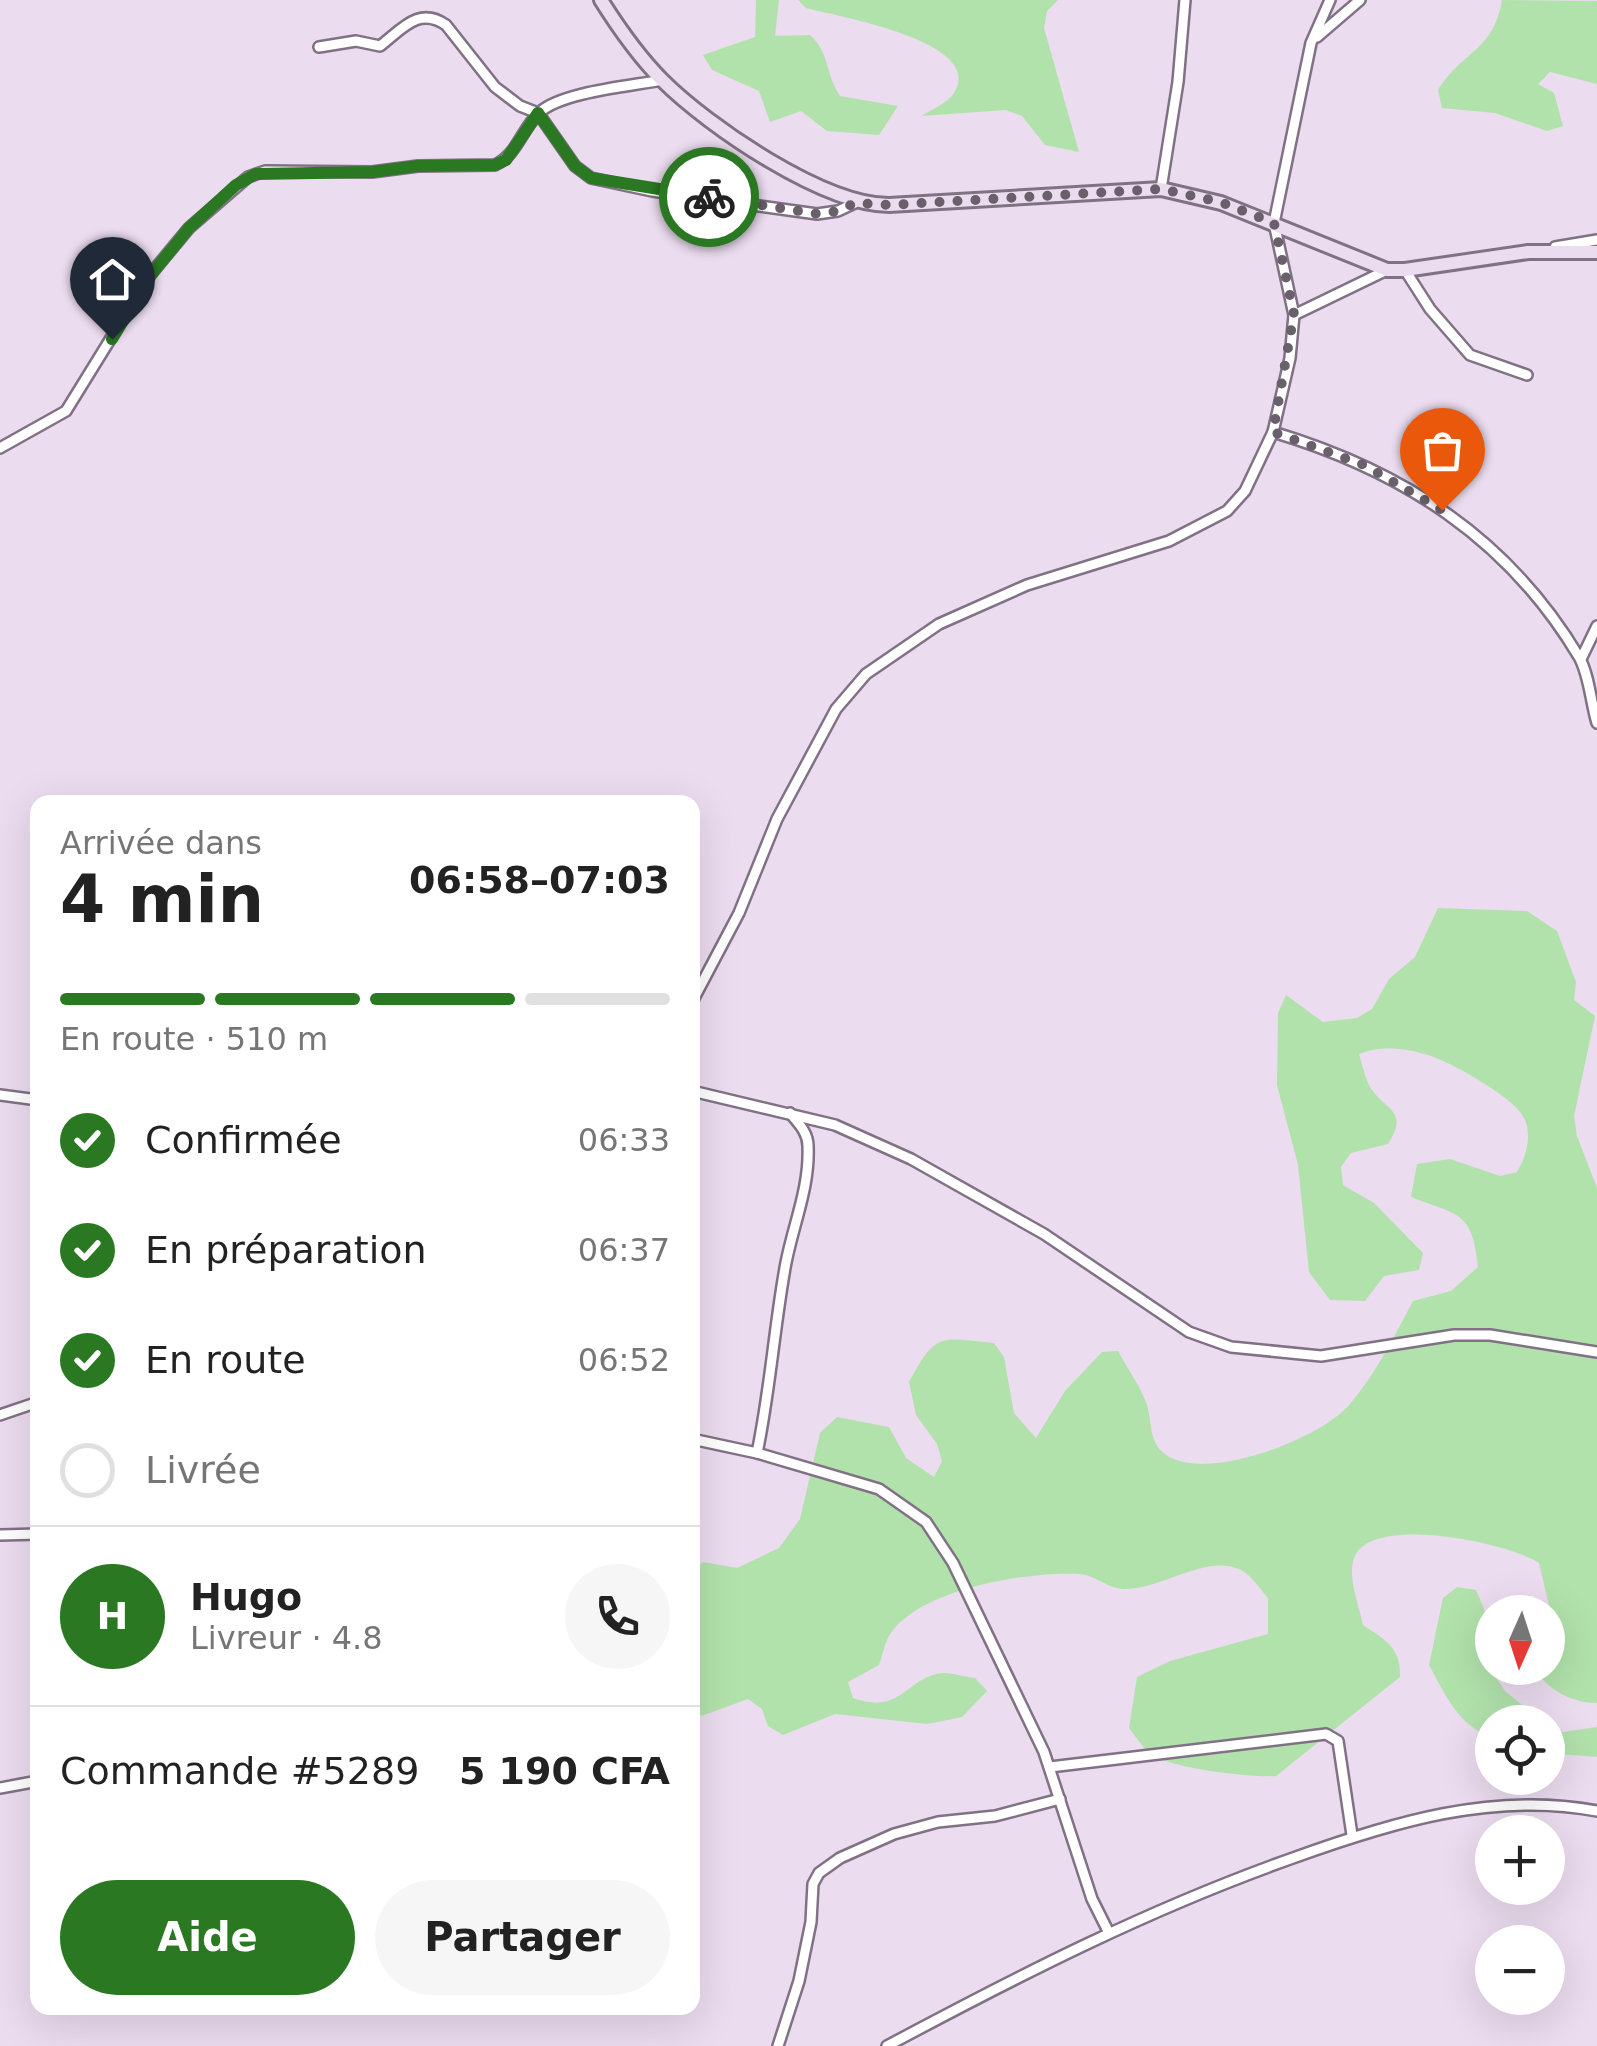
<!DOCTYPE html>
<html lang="fr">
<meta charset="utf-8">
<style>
body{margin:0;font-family:"DejaVu Sans",sans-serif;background:#f6f6f6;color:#222;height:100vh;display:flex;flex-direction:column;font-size:38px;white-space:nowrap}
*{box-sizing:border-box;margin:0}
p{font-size:32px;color:#767676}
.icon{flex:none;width:55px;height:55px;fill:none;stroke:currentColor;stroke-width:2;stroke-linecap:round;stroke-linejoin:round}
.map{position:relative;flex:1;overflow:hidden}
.drawer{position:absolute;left:30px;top:795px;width:670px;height:1220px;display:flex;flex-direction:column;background:#fff;border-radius:20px;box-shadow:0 10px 40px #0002}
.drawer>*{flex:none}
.needle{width:65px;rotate:183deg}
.fabs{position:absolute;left:1475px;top:1595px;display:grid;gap:20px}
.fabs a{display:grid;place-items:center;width:90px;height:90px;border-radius:50%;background:#fff;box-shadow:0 10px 40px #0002;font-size:50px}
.pin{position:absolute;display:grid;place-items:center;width:85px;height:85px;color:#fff;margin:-102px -42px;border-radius:50% 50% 50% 0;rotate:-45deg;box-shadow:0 0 10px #0007}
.pin .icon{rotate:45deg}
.courier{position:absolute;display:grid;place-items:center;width:100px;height:100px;margin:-50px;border:8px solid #2a7922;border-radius:50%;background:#fff;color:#222;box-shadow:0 2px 12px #0007}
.overview em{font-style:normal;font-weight:800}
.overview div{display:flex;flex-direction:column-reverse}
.overview{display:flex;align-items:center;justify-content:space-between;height:170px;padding:0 30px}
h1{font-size:65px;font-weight:800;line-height:75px}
.bar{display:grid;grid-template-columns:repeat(4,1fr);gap:15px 10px;align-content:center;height:120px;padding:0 30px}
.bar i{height:12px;border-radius:8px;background:#e0e0e0}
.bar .active{background:#2a7922}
.bar p{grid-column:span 4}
.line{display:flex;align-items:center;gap:25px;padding:0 30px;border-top:2px solid #e0e0e0}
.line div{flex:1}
.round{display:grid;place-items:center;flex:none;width:105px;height:105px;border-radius:52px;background:#f6f6f6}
ol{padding:0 30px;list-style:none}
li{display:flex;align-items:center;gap:30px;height:110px}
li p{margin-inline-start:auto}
li .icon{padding:10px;border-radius:50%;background:#2a7922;color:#fff;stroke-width:4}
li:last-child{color:#767676}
li i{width:55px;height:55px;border:5px solid #e0e0e0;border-radius:50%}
.cta{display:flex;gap:20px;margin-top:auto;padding:20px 30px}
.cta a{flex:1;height:115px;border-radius:60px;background:#2a7922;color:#fff;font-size:40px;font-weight:800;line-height:115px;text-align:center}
.cta a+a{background:#f6f6f6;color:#222}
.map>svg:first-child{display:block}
.green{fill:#b2e2ac}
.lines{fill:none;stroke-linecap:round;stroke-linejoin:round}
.street-casing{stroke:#807284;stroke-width:14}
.secondary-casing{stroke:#807284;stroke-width:18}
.street{stroke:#fff;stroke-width:9}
.secondary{stroke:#ebddef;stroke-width:12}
.done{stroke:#69606c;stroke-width:10;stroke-dasharray:0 18}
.route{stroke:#2a7922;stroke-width:12}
</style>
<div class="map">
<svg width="1597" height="2046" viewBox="0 0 1597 2046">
<rect width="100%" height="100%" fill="#ebdcef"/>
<g class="green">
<path d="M756,0H779L775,36L810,35C830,53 825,73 840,96L898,106L879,135L827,131L801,111L770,122L759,91L712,70L703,55L755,37Z"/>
<path d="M798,0H1058L1047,11L1044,28L1079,152L1045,145L1022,116L1006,110L921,116C931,110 948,103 954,93C987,41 835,16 806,8Z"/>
<path d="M1502,0L1597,1V84L1550,72L1538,84L1554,93L1563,126L1547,131L1495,113L1442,108L1438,90C1463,50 1493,52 1502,0Z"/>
<path d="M1438,908L1527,911L1557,931L1576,982L1574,1000L1595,1016L1574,1116L1577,1136L1597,1188V1703C1573,1703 1546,1690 1535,1668H1548L1551,1614L1539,1563C1509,1543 1374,1514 1355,1556C1346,1574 1359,1605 1363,1625C1386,1640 1401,1648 1400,1677L1276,1776C1252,1778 1167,1768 1149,1753C1142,1746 1135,1736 1129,1728L1137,1677L1170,1661L1268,1634V1598C1260,1589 1251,1575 1241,1570C1205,1553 1161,1591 1122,1589C1107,1588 1095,1575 1080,1574C1029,1571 927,1588 893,1630C885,1639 883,1654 879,1665L848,1682L853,1698C903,1716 906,1676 943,1673C953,1673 965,1677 975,1678L987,1691L962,1717L927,1724L835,1714L783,1735L768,1726L762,1709L748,1699L693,1719V1570L703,1562L737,1568L779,1548L800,1519L820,1433L837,1417L889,1427L906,1458L934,1477L942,1461L937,1444L916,1415L909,1382C937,1331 939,1338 994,1343L1004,1357L1014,1413L1036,1438L1065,1391L1102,1352L1118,1351C1127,1368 1141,1387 1147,1405C1152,1422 1149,1443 1165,1454C1205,1484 1320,1439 1349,1405C1375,1375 1394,1337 1413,1301L1451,1291L1478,1267C1472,1211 1460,1216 1411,1197L1417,1164L1450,1159L1500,1176L1517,1172C1526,1156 1532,1138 1525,1120C1518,1099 1449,1061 1428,1055C1406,1048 1380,1045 1359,1054C1362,1064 1365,1078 1370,1087C1385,1111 1410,1110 1388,1144L1351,1153L1341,1167L1343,1185L1374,1203L1423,1253L1419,1270L1384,1276L1365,1301L1330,1300L1309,1272L1298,1165L1277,1085L1278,1013L1286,995L1323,1022L1357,1018L1372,1009L1389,979L1415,957Z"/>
<path d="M1457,1587L1476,1590L1490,1623L1495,1676L1505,1691L1543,1722H1492V1737C1459,1727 1445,1694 1429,1665L1443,1598Z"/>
<path d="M1548,1725L1563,1732L1597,1727V1757L1548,1753Z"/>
</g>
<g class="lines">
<g class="street-casing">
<g id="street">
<path d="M1317,37L1360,0"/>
<path d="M319,47L356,41L380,46C402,29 419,6 446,25L495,87L520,106L538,113L575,166L591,178L652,191L817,214L838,211L855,203"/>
<path d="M1161,189L1178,82L1185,0"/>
<path d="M1555,247L1597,240"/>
<path d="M1405,270L1430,309L1470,355L1527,375"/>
<path d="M1294,315L1387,270"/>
<path d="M1273,432C1403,471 1508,538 1579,657C1589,674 1591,703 1597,723"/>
<path d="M0,448L66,411L150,275L189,228L248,177L265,171L372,172L418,166L495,165C518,154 522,128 540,112C562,92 631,86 662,80"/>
<path d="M1581,659L1597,626"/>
<path d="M692,1002L739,913L777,819L836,709L866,674L939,624L1027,585L1169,541L1227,511L1245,491L1273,432L1290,358L1294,315L1274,223L1311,43L1330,0"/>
<path d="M692,1091L835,1125L911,1159L1044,1234L1189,1332L1231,1347L1321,1356L1454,1335H1490L1597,1352"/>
<path d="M0,1095L38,1100"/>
<path d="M0,1415L38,1402"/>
<path d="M692,1439L757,1453L879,1489L926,1522L953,1563L1044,1752L1092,1899L1108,1931"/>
<path d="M757,1453C770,1391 774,1330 785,1268C792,1227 810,1189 808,1146C808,1132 798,1123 790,1113"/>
<path d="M0,1535L38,1534"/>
<path d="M1050,1767L1326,1734L1338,1741L1352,1835"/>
<path d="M0,1788L38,1781"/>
<path d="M778,2046L799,1981L811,1922L813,1884L819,1873L840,1858L894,1834L938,1822L995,1816L1060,1799"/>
<path d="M887,2046C1022,1974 1149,1909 1293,1858C1390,1823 1493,1791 1597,1811"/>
</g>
</g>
<g class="secondary-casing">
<path id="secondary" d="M601,0C618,27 639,57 662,80C709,127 824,205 889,205L1161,189L1221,203L1387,270H1405L1528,252H1597"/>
</g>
<use href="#street" class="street"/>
<use href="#secondary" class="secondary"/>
</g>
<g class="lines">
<path class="done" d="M709,197L818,214L838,211L855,203L889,205L1161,189L1220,202L1274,223L1294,314L1273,432L1364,465L1442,510"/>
<path class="route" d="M112,339L150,276L189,228L236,185L256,174L372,172L418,166L495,165L506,160L538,113L575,166L591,178L709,197"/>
</g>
</svg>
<div class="fabs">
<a><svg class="needle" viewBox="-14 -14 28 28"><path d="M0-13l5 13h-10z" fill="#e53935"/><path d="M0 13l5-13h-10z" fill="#767676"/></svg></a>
<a><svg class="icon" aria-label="locate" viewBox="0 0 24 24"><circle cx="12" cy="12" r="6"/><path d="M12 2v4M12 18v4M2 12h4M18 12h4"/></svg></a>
<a>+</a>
<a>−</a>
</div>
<div class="pin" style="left:1442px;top:510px;background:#ea580c"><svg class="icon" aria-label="bag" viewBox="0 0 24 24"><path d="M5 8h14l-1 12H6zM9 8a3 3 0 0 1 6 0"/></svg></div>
<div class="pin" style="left:112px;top:339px;background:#1f2937"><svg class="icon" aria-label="home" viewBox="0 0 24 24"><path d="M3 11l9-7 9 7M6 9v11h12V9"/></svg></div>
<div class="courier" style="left:709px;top:197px"><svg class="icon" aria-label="bike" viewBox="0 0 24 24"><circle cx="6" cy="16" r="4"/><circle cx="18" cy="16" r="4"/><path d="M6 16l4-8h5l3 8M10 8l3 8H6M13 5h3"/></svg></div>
<section class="drawer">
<div class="overview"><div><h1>4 min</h1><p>Arrivée dans</p></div><em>06:58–07:03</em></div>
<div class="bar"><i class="active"></i><i class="active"></i><i class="active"></i><i></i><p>En route · 510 m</p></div>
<ol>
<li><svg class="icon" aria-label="check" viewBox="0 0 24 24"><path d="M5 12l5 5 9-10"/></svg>Confirmée<p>06:33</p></li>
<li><svg class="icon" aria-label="check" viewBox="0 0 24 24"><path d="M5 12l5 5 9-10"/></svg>En préparation<p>06:37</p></li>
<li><svg class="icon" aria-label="check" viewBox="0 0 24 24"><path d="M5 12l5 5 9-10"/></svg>En route<p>06:52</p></li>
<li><i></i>Livrée</li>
</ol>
<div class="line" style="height:180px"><b class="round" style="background:#2a7922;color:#fff">H</b><div><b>Hugo</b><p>Livreur · 4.8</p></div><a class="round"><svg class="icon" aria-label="phone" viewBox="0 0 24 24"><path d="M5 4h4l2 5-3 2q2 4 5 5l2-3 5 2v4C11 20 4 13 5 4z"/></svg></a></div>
<div class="line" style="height:130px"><div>Commande #5289</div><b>5 190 CFA</b></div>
<div class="cta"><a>Aide</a><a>Partager</a></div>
</section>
</div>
